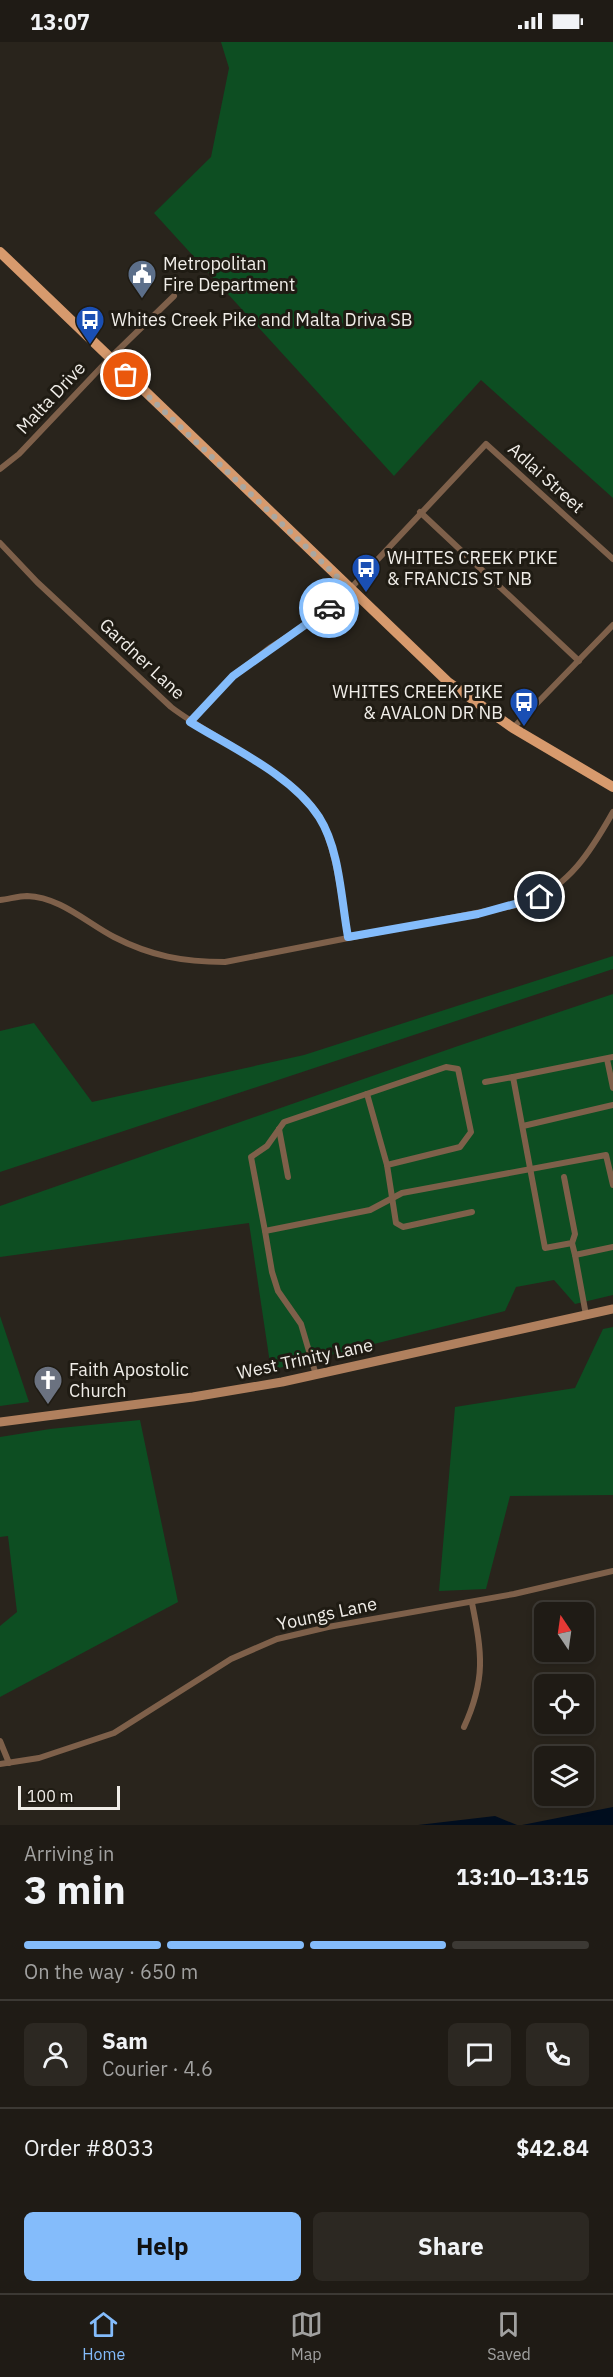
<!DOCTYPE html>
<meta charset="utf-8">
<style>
body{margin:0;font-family:"IBM Plex Sans",sans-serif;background:#2c2822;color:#f1f3f6;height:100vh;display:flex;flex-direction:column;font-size:22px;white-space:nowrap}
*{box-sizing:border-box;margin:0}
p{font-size:20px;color:#a1a1a0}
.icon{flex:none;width:33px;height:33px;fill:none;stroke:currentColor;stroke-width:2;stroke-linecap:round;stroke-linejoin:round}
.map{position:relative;height:1783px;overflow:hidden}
.side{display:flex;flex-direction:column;background:#1f1b15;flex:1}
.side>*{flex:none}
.needle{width:39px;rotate:347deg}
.tools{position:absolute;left:534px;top:1560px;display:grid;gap:12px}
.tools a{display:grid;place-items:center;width:60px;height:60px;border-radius:9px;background:#1f1b15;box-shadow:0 3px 9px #0003,0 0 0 2px #3c3934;font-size:30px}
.scale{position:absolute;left:18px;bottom:15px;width:102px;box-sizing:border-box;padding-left:6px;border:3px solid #f0ede8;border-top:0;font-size:16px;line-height:21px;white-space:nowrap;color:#f0ede8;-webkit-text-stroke:4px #1f1b13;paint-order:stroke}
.pin{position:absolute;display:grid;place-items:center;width:51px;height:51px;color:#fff;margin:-26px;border:3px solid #fff;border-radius:50%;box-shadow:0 2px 6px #0007}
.courier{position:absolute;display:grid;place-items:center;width:60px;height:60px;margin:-30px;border:4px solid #84bcfb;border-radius:50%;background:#fff;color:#222;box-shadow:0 2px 8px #0007}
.summary em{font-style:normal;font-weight:700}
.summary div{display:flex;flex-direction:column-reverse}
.summary{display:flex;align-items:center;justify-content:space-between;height:102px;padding:0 24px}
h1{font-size:39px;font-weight:700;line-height:45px}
.bar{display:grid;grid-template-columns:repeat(4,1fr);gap:9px 6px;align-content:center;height:72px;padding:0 24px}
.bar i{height:8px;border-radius:4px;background:#3c3934}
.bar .current{background:#84bcfb}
.bar p{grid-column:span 4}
.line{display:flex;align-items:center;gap:15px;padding:0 24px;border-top:2px solid #3c3934}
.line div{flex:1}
.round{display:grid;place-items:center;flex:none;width:63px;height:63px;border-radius:9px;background:#2c2822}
.cta{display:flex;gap:12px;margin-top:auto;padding:12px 24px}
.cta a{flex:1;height:69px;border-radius:9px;background:#84bcfb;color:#111;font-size:24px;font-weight:700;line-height:69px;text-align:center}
.cta a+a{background:#2c2822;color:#f1f3f6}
.status{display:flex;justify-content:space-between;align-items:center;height:42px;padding:0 30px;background:#1f1b15;direction:ltr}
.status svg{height:16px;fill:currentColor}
.tabs{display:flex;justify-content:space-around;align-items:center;height:84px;border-top:2px solid #3c3934;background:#1f1b15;font-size:16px;color:#a1a1a0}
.tabs a{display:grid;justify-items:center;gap:3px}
.tabs .current{color:#84bcfb}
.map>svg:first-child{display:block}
.green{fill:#0d4e22}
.water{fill:#000d1e}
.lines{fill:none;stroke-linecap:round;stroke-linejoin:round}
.minor{stroke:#7e604a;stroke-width:6}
.secondary{stroke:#b0805e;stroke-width:9}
.primary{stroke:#d79a6d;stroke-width:10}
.done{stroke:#aaa7a1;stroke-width:6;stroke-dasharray:0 10.8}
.route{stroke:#84bcfb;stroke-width:8}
.labels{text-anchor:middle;stroke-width:6;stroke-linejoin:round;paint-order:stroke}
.poi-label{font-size:18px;fill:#f0ede8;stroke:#1f1b13;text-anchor:start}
.street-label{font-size:18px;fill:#f0ede8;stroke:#1f1b13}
</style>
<div class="status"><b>13:07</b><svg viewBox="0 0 49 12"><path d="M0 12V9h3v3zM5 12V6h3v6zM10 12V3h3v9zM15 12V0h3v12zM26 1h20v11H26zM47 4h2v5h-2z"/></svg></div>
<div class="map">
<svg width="613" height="1783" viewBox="0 0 613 1783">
<rect width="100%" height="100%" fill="#29241c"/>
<g class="green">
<path d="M221,0H613V456L481,338L394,434L154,171L211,115L229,26Z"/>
<path d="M613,914V927L0,1130V989L34,981L92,1060L304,1013Z"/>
<path d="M613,952V1253L575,1262L554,1238L516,1245L505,1269L271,1328L249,1181L0,1215V1164L458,1004Z"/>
<path d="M0,1274L29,1360L0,1364Z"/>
<path d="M613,1285V1453L510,1454L486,1547L439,1549L455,1365L575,1346L603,1287Z"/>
<path d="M140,1378L178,1560L0,1655V1584L17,1570L8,1494L0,1495V1395L50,1387Z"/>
</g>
<g class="water">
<path d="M613,1765V1783H522Z"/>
<path d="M495,1774L517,1783H418Z"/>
</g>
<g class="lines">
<g class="minor">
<path d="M0,427L19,412L109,317L174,254"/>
<path d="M420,470L579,619"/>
<path d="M0,501L37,540L171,665C212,697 299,733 321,778C338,814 341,856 348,895"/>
<path d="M191,680L233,634L271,605L317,576L350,547L486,402L613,517"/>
<path d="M513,686L613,583"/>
<path d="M0,858C9,857 19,854 27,854C60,855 87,881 114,895C151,914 183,920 225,920L527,861C570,843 591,809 613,770"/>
<path d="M607,1017L613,1046"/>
<path d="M513,1035L613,1015"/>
<path d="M485,1040L513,1035L545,1206L572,1201L575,1192L564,1135"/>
<path d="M367,1052L387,1123"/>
<path d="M523,1084L613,1063"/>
<path d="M279,1087L288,1135"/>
<path d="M265,1189L251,1115L267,1104L284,1080L446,1025L458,1027L471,1090L460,1105L387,1123L396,1181L403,1185L472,1170"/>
<path d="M572,1201L575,1213L613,1205"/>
<path d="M575,1213L586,1273"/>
<path d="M316,1333L301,1282L278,1249L272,1230L265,1189L370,1168L402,1151L606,1113L613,1143"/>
<path d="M464,1685C486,1637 482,1611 472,1561"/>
<path d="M0,1699L9,1721"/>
<path d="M0,1722L39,1716L114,1691L231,1617L277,1597L328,1585L514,1552L613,1529"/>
</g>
<path class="secondary" d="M0,1380L193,1355L282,1340L613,1267"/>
<path class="primary" d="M0,210L448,640L513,686L613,745"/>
</g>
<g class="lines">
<path class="done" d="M126,333L350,547L329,566"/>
<path class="route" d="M329,566L233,634L190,680C232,706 292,733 319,775C340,808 341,857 348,895L478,872L540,855"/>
</g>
<defs>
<g id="civic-pin" transform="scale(1.5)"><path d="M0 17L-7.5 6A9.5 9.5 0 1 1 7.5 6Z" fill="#5c6f8a" stroke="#1f1b13"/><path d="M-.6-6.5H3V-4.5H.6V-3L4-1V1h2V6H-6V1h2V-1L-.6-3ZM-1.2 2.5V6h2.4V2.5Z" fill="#fff"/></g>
<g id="bus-pin" transform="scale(1.5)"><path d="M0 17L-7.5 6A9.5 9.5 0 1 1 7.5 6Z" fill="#1a4fb4" stroke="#1f1b13"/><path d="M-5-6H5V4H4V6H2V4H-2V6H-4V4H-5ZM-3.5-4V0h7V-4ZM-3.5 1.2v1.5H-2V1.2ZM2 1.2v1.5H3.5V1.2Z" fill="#fff"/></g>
<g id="church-pin" transform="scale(1.5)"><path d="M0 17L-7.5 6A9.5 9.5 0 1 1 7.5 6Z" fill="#6b7280" stroke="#1f1b13"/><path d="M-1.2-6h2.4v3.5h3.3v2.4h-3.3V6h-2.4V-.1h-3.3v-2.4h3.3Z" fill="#fff"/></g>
</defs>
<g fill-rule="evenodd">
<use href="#civic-pin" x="142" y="232"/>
<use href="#bus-pin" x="90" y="278"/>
<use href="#bus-pin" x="366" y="526"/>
<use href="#bus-pin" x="524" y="660"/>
<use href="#church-pin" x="48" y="1338"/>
</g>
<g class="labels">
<g class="poi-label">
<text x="163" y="228">Metropolitan<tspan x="163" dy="21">Fire Department</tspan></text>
<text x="111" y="284">Whites Creek Pike and Malta Driva SB</text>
<text x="387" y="522">WHITES CREEK PIKE<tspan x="387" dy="21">&amp; FRANCIS ST NB</tspan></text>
<text x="503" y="656" text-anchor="end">WHITES CREEK PIKE<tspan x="503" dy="21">&amp; AVALON DR NB</tspan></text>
<text x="69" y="1334">Faith Apostolic<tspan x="69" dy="21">Church</tspan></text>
</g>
<g class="street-label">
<text transform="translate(51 356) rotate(-47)" y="6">Malta Drive</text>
<text transform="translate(546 436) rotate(42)" y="6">Adlai Street</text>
<text transform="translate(142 617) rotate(43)" y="6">Gardner Lane</text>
<text transform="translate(305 1317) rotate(-12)" y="6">West Trinity Lane</text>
<text transform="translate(327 1572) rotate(-12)" y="6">Youngs Lane</text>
</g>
</g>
</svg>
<div class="tools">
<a><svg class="needle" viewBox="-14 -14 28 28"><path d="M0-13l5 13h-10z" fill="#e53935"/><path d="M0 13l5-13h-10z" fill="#a1a1a0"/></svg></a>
<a><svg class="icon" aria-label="locate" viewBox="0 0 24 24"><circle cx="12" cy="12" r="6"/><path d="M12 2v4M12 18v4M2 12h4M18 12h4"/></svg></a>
<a><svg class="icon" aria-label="layers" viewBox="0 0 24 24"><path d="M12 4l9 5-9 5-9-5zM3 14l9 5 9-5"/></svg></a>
</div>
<div class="scale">100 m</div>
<div class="pin" style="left:126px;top:333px;background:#ea580c"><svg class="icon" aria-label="bag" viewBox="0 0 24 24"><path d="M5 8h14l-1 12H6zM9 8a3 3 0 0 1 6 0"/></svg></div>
<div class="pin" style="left:540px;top:855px;background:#1f2937"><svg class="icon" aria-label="home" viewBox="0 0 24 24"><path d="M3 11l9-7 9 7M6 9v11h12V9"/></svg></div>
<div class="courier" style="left:329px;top:566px"><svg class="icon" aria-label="car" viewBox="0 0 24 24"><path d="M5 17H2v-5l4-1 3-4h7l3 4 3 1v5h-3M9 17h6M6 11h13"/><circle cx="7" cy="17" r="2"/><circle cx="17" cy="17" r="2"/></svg></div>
</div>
<section class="side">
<div class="summary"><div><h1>3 min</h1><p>Arriving in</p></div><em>13:10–13:15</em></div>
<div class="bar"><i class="current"></i><i class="current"></i><i class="current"></i><i></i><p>On the way · 650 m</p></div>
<div class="line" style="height:108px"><a class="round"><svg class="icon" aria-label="person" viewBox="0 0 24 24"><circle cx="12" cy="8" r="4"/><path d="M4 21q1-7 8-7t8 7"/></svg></a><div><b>Sam</b><p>Courier · 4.6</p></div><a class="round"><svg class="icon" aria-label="chat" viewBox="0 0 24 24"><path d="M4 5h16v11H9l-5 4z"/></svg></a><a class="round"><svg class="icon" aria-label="phone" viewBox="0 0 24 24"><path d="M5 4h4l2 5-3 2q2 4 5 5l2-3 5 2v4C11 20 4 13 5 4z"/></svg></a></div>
<div class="line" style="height:78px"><div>Order #8033</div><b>$42.84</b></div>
<div class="cta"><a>Help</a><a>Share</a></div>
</section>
<nav class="tabs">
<a class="current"><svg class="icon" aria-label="home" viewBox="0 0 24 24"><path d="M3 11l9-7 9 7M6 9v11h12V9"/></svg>Home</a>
<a><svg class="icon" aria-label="map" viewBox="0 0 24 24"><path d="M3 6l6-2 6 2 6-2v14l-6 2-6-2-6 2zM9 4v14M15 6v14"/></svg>Map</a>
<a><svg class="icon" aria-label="saved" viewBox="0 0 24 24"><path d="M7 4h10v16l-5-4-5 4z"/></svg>Saved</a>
</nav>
